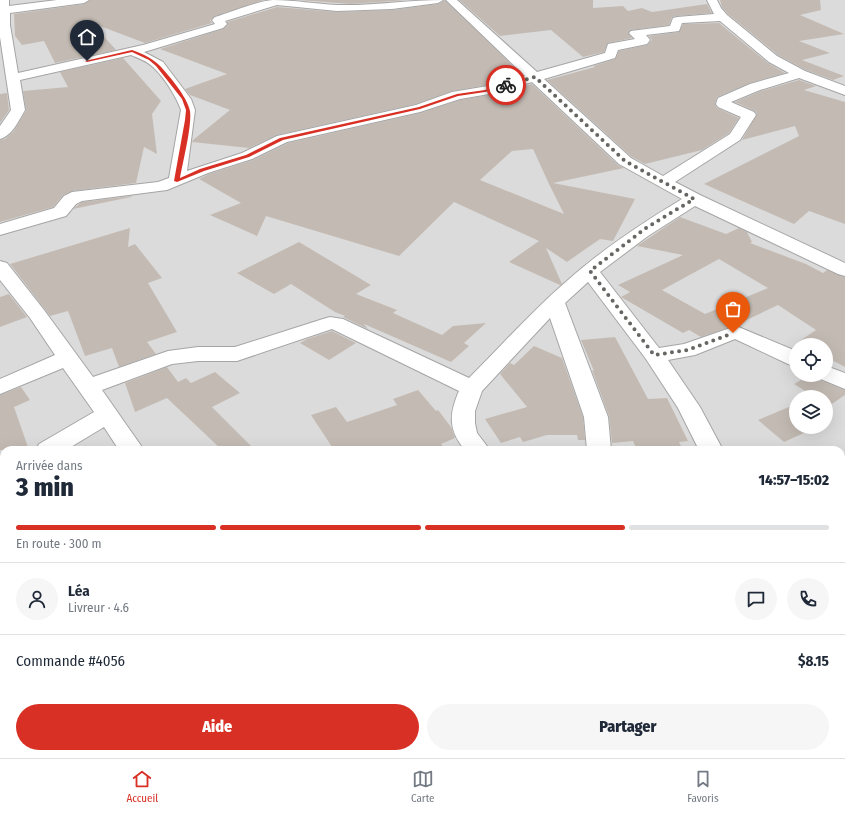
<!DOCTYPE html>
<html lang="fr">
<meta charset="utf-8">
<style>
body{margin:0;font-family:"Fira Sans Condensed",sans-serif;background:#f6f6f7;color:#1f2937;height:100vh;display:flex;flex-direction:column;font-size:15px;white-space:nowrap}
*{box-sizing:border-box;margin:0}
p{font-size:13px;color:#747a83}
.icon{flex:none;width:22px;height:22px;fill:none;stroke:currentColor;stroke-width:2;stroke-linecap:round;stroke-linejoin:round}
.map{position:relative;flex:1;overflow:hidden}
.side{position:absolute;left:0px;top:446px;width:845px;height:312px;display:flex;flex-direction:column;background:#fff;border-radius:12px 12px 0 0;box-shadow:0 4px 16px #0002}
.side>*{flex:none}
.controls{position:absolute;left:789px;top:338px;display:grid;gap:8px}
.controls a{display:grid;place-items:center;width:44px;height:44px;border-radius:50%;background:#fff;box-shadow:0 4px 16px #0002;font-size:20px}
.pin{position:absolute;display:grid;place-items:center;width:34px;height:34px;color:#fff;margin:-41px -17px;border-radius:50% 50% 50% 0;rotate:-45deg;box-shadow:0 0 4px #0007}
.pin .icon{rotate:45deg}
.courier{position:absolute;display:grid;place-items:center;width:40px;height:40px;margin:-20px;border:3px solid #d93025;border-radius:50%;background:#fff;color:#222;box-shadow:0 1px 5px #0007}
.summary em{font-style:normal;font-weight:800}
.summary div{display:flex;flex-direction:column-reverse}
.summary{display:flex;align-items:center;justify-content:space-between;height:68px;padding:0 16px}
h1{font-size:26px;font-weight:800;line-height:30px}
.bar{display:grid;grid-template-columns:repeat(4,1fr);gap:6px 4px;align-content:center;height:48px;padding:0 16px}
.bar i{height:5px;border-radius:3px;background:#e0e1e3}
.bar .active{background:#d93025}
.bar p{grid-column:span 4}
.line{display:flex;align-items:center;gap:10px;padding:0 16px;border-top:1px solid #e0e1e3}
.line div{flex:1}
.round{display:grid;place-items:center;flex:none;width:42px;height:42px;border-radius:21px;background:#f6f6f7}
.primary-button{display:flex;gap:8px;margin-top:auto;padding:8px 16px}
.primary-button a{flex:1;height:46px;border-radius:24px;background:#d93025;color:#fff;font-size:16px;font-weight:800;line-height:46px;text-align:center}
.primary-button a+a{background:#f6f6f7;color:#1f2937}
.dock{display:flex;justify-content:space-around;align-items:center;height:56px;border-top:1px solid #e0e1e3;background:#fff;font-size:11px;color:#747a83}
.dock a{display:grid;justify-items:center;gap:2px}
.dock .active{color:#d93025}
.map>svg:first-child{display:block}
.residential{fill:#dcdbdb;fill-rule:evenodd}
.building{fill:#c3bbb3;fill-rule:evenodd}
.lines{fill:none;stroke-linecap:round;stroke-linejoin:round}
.minor-casing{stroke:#a5a5a5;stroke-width:2}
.minor{fill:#fff;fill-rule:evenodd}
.route{fill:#d93025}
.done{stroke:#676663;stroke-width:4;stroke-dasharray:0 7.2}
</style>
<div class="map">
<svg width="845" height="758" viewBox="0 0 845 758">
<rect width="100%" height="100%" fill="#efebe4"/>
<path class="residential" d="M0,0H845V758H0ZM796,345H826V375H796ZM796,397H826V427H796ZM4,450H841V754H4Z"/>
<g class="building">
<path d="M90,0H264L215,16L210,20L212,23L145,43L92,23L116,50L55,63L44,41L22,45L15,36L14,14L84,4Z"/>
<path d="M299,0H408L350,4Z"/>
<path d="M445,0L522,75L488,85L452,91L416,104L277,135L249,148L192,142L193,140L230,110L190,95L185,89L227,74L160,49L223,29L228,25L227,22L277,7L337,12L392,10L438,4Z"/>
<path d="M459,0H593V8L623,6L628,11L642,8L652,12L707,4L712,13L677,16L672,17L669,25L631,30L628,33L632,38L608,43L604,52L583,57L551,30L500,36Z"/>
<path d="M720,0H820L821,10L800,15L844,34L799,41L830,53L802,60L844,76L833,80L806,70L778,55L728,14L722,7Z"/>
<path d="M719,23L768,63L785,73L750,83L717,97L715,104L717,108L739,118L729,133L702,150L645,164L632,157L547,80L595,67L593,66L615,59L619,51L647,45L652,40L649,36L679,32L683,24Z"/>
<path d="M123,58L161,101L152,114L157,154L144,147L136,183L72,191L63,195L53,207L0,222V140L5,139L13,132L26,111L23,91L68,87L60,72Z"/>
<path d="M799,80L816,86L804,90L845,102V224L809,211L794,224L704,184L799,136L795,126L742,140L757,114L755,111L735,102L761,91Z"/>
<path d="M532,84L618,165L624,168L553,183L635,199L613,241L600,239L567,262L546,248L562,284L560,285L509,262L539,241L454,202L399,256L266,216L257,236L210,215L241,203L199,179L209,174L253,160L288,143L420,113L460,100L489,95ZM533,149L549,184L564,214L480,180L512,151Z"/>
<path d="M7,93L9,110L0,123V94Z"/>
<path d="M132,196L131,197L73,209L82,202Z"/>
<path d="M680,217L726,234L739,228L747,232L752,242L750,243L806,264L823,273L827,270L845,277V367L826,357V345H803L798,342L816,330L778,305L736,325L701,337L689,330L683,333L621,297L630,292L618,285L683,255L637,246ZM719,259L768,288L705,314L662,290Z"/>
<path d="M130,228L128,247L135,244L162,278L148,283L177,332L147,342L156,354L119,367L112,348L85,356L68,311L50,316L10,264Z"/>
<path d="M299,242L371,285L356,294L397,310L393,313L442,335L453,326L486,323L464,343L469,346L451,362L364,324L368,329L343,317L345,316L335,312L291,284L274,294L237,273Z"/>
<path d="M9,294L27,317L0,327V297Z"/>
<path d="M332,331L356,343L329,360L300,343L307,339Z"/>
<path d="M615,337L648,399L667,398L688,441L679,442L683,450H637L633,441L612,443L609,416L592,370L594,371L581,340Z"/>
<path d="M534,346L562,358L583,417L585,440H578L577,435H547L523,442L520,437L501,443L485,419L527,407L500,374L510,363L514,365Z"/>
<path d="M167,367L178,382L186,378L191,383L215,372L240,393L212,407L255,450H222L167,398L135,412L125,383Z"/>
<path d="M809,375H815L817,379L845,390V395L826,408V397H812L813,396L794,384Z"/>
<path d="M21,387L30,400L14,407L29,450H0V395Z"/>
<path d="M418,390L436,411L438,410L451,427L455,438L441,444L446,450H334L311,415L336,407L347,422L397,405L393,399Z"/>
<path d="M796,404V427L815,428L784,442L758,420Z"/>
</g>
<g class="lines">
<g class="minor-casing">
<g id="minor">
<path d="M0,0H9V6L57,0H89L84,3L10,13V25L18,73L143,45L215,24L212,20L215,17C231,12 258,1 273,0C295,0 316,4 337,5C373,6 408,0 443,0L438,3L392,9L337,11L277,5L225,21L227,24L223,28L144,52L163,62L191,99L195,110L187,171L242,153L277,136L416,105L452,92L488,86L525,76L446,0H457L537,72L605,53L608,44L635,39L629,33L631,31L670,26L673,18L677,17L714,14L707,0H717L721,8L727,15L777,56L805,71L845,86V95L799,78L760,90L731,102L754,112L756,115L740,140L675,182L700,195L845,263V276L838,274L695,206L648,236L600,272L659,348L684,344L736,326L796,351V366L788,364L735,339L695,355L668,360L700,407L723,450H699L678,408L646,359L588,282L565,303L608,417L611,450H587L584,417L550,318L482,391L475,411V423L477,433L490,450H465C448,430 449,414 459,391L332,329L237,361H198L172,364L102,390L144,450H119L104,427L66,450H36L39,444L94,412L63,368L0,394V379L55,355L30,318L0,280V261L7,263L44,310L93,377L168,351L198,347H235L323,319L330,317L343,319L469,378C502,345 533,310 568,280C603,249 642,223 682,199L619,164L532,82L489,94L460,99L420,112L287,142L252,159L208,173L167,190L82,201L76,204L66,216L0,235V224L54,208L64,196L72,192L158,182L169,178L181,110C176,96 164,77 153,67C147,61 138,58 131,55L20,80L25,110C19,120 12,136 0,139V126L11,110L0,37ZM720,21L769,62L789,73L750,84L718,98L716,104L718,107L741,117L730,134L663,176L631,158L544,79L615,58L618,50L647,44L650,40L646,35L679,31L682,23Z"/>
<path d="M826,366L845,373V389L818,378L816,375H826Z"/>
<path d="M4,626V654L0,655V628Z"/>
<path d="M0,660L4,662V693L0,691Z"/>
<path d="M841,725L845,727V758H838L831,754H841Z"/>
<path d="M41,754H76L78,758H43Z"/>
<path d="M326,754H361L363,758H328Z"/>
<path d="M671,754H706L708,758H673Z"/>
</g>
</g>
<use href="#minor" class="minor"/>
</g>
<path class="route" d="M132,50C141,53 152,58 159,65C168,74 188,98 190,111C192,126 183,161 180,178L200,169L246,155L280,138L419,107L457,94L485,90L506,84L508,85L485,92L458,96L420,109L283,140L249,157L204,171L177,182L174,181L185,120L186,110L182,99L156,66L149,60L132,52L87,62L85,61Z"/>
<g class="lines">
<path class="done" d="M506,85L535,77L625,161L694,199L646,228L590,271L654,355L688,350L733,333"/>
</g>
</svg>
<div class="controls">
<a><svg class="icon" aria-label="locate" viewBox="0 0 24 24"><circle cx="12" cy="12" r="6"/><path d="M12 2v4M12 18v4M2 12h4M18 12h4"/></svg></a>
<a><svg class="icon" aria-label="layers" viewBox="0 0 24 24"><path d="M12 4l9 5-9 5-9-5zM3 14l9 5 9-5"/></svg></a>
</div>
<div class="pin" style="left:733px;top:333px;background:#ea580c"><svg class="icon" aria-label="bag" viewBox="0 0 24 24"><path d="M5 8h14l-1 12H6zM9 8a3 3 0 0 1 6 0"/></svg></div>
<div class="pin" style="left:87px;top:61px;background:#1f2937"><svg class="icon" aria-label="home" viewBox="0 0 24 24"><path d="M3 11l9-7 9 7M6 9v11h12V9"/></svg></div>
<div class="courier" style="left:506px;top:85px"><svg class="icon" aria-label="bike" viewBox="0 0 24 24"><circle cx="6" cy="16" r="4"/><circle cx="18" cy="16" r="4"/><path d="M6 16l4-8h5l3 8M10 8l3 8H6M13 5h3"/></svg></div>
<section class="side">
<div class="summary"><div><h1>3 min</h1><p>Arrivée dans</p></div><em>14:57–15:02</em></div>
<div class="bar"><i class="active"></i><i class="active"></i><i class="active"></i><i></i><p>En route · 300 m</p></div>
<div class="line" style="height:72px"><a class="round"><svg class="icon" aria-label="person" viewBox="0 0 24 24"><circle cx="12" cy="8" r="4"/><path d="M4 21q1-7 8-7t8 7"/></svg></a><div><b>Léa</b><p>Livreur · 4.6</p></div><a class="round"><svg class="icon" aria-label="chat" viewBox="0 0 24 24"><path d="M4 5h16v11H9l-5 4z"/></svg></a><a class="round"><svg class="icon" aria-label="phone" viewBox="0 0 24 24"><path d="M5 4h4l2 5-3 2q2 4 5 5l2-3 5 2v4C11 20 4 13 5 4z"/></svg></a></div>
<div class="line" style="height:52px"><div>Commande #4056</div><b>$8.15</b></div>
<div class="primary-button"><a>Aide</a><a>Partager</a></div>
</section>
</div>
<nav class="dock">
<a class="active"><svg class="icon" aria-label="home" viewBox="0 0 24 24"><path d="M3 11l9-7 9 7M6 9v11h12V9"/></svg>Accueil</a>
<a><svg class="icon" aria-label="map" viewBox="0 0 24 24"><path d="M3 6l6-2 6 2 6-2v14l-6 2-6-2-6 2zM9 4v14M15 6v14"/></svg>Carte</a>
<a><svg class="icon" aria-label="saved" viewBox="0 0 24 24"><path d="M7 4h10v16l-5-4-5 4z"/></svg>Favoris</a>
</nav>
